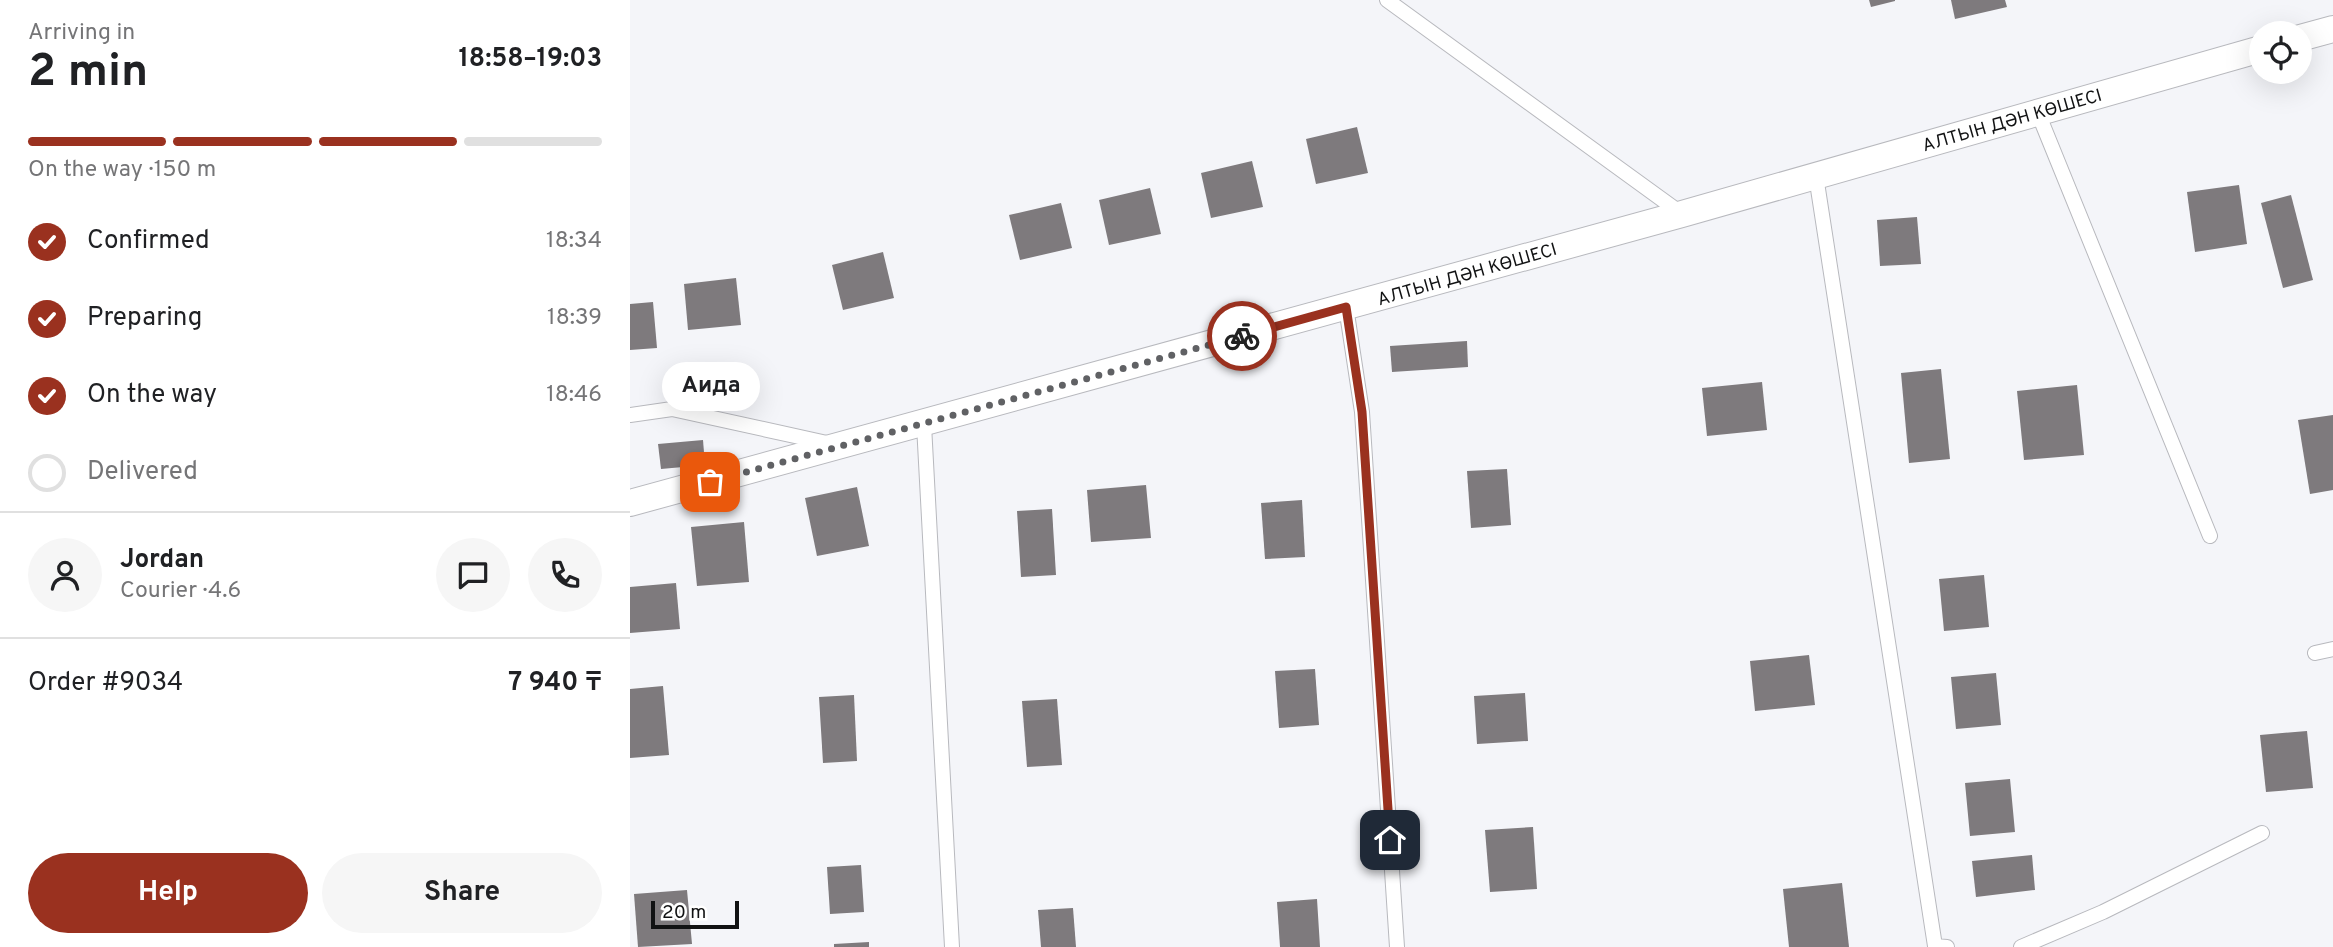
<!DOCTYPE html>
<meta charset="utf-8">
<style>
body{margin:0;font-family:Overpass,sans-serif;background:#f6f6f6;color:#202124;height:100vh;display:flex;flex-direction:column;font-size:26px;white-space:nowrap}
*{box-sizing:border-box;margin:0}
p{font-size:23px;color:#757577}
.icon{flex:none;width:38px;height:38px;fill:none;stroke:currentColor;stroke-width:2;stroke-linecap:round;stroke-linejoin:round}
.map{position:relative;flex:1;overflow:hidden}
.side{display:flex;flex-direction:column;background:#fff;width:630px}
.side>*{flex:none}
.buttons{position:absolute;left:1619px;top:21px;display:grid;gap:14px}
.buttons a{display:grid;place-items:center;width:63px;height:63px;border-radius:50%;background:#fff;box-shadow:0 7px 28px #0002;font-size:35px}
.scale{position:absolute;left:21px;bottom:18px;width:88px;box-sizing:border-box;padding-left:7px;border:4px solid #111213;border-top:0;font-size:19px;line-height:24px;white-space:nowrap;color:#111213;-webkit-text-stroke:5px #fff;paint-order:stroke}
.pin{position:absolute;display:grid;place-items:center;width:60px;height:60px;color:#fff;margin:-30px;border-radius:14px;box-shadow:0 4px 10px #0006}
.courier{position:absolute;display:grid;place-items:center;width:70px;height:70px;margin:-35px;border:5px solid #9a311f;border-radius:50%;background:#fff;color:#222;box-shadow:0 2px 9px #0007}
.bubble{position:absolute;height:49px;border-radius:24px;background:#fff;box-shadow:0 7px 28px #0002;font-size:23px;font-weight:700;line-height:49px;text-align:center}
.overview em{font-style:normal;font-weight:700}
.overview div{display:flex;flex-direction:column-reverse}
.overview{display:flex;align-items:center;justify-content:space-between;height:119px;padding:0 28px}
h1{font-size:46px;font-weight:700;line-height:52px}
.bar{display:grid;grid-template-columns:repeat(4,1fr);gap:10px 7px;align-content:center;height:84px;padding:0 28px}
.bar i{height:9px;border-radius:5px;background:#e0e0e0}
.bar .selected{background:#9a311f}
.bar p{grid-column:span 4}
.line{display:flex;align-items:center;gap:18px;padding:0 28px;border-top:2px solid #e0e0e0}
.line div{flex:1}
.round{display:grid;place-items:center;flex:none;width:74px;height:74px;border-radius:37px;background:#f6f6f6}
ol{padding:0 28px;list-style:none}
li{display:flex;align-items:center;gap:21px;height:77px}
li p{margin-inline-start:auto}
li .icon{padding:7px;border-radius:50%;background:#9a311f;color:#fff;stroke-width:4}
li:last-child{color:#757577}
li i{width:38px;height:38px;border:4px solid #e0e0e0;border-radius:50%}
.button{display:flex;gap:14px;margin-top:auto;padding:14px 28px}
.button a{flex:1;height:80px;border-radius:42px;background:#9a311f;color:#fff;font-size:28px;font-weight:700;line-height:80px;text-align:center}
.button a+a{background:#f6f6f6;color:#202124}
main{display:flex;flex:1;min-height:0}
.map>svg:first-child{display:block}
.building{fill:#7e7a7d}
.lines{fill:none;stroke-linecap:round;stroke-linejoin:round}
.lane-casing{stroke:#b8b9be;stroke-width:16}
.street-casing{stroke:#b8b9be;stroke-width:28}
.lane{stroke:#fff;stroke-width:14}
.street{stroke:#fff;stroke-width:26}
.done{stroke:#606164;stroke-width:7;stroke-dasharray:0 12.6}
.route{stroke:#9a311f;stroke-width:9}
.labels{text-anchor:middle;stroke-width:5;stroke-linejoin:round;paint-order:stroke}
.street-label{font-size:18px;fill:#111213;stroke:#fff}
</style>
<main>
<section class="side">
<div class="overview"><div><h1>2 min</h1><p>Arriving in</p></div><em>18:58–19:03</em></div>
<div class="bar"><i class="selected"></i><i class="selected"></i><i class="selected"></i><i></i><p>On the way · 150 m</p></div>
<ol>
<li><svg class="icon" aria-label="check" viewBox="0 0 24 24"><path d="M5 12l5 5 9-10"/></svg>Confirmed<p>18:34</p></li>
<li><svg class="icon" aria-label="check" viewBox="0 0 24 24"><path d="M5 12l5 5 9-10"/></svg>Preparing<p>18:39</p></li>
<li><svg class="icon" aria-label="check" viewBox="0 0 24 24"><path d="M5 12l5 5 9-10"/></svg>On the way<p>18:46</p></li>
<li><i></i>Delivered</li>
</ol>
<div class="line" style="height:126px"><a class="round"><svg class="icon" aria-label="person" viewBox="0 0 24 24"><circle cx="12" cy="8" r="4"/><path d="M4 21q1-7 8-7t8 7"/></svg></a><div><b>Jordan</b><p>Courier · 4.6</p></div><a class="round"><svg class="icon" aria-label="chat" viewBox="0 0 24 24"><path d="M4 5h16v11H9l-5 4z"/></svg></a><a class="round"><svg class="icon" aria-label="phone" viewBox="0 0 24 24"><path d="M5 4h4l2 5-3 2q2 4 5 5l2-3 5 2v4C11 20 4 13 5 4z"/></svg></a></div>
<div class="line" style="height:91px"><div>Order #9034</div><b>7 940 ₸</b></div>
<div class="button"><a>Help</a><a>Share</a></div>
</section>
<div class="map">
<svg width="1703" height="947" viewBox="0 0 1703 947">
<rect width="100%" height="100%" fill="#f4f5f9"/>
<g class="building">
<path d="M1239,0H1265V1L1241,7Z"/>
<path d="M1321,0H1375L1377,7L1325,19Z"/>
<path d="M727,127L738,173L686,184L676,139Z"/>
<path d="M622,161L633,207L581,218L571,173Z"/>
<path d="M1609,185L1617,244L1565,252L1557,192Z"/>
<path d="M520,188L531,234L479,245L469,200Z"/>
<path d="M1661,195L1683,280L1653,288L1631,203Z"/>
<path d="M431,203L442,248L390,260L379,215Z"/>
<path d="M1287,217L1291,264L1250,266L1247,220Z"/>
<path d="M253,252L264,298L213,310L202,265Z"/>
<path d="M106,278L111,325L58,330L54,284Z"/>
<path d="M23,302L27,348L0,350V304Z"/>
<path d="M837,341L838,367L762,372L760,346Z"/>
<path d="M1311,369L1320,459L1279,463L1271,373Z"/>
<path d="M1132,382L1137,430L1077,436L1072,388Z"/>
<path d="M1447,385L1454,455L1394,460L1387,391Z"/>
<path d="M1703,415V490L1680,494L1668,420Z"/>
<path d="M73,440L75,465L31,469L28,444Z"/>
<path d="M877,469L881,525L841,528L837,471Z"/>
<path d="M516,485L521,538L461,542L457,490Z"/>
<path d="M227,487L239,546L187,556L175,498Z"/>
<path d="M672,500L675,557L635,559L631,503Z"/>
<path d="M422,509L426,575L391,577L387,511Z"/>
<path d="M114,522L119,582L67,586L61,527Z"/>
<path d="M1354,575L1359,627L1314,631L1309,579Z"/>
<path d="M46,583L50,629L0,633V587Z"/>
<path d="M1179,655L1185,705L1125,711L1120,661Z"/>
<path d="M685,669L689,725L649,728L645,671Z"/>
<path d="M1366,673L1371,725L1326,729L1321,677Z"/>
<path d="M33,686L39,755L0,758V689Z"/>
<path d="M895,693L898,741L847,744L844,696Z"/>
<path d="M224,695L227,761L193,763L189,697Z"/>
<path d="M427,699L432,765L397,767L392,701Z"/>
<path d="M1677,731L1683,788L1636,792L1630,735Z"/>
<path d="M1380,779L1385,832L1340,836L1335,783Z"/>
<path d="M903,827L907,889L860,892L855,830Z"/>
<path d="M1402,855L1405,890L1346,897L1342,861Z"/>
<path d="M231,865L234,912L200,914L197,867Z"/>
<path d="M1212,883L1219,947H1159L1153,889Z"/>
<path d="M57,890L62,944L8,947L4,894Z"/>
<path d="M687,899L690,947H650L647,902Z"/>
<path d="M443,908L446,947H411L408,910Z"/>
<path d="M239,942V947H204V944Z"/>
</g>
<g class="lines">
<g class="lane-casing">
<g id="lane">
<path d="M757,0L1052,214"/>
<path d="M1408,113L1580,536"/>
<path d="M1186,176L1305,946L1317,947"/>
<path d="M716,307L732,412L767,947"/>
<path d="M0,415L42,409L197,443"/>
<path d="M294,425L322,947"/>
<path d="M1685,653L1703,649"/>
<path d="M1391,947L1473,912L1632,833"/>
</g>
</g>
<g class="street-casing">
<g id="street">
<path d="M1670,38L1703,29"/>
<path d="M0,503L1052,214L1631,49"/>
</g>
</g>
<use href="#lane" class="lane"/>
<use href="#street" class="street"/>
</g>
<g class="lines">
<path class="done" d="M80,482L612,336"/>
<path class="route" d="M612,336L716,307L732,412L760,840"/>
</g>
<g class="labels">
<g class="street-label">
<text transform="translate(1382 120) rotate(-16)" y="6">АЛТЫН ДӘН КӨШЕСІ</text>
<text transform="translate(837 274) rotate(-16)" y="6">АЛТЫН ДӘН КӨШЕСІ</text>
</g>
</g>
</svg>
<div class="buttons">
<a><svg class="icon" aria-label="locate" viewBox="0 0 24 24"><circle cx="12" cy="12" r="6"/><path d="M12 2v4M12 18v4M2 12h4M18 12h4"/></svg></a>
</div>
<div class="scale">20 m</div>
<div class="pin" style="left:80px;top:482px;background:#ea580c"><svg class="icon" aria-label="bag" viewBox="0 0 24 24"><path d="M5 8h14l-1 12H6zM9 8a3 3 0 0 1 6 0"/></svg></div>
<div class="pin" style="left:760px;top:840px;background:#1f2937"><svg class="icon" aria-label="home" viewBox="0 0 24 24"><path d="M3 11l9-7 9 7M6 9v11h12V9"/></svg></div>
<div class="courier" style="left:612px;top:336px"><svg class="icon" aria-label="bike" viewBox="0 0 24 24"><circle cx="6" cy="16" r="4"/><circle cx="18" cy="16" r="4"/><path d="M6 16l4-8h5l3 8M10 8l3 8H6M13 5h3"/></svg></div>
<div class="bubble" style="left:32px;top:362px;width:98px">Аида</div>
</div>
</main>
